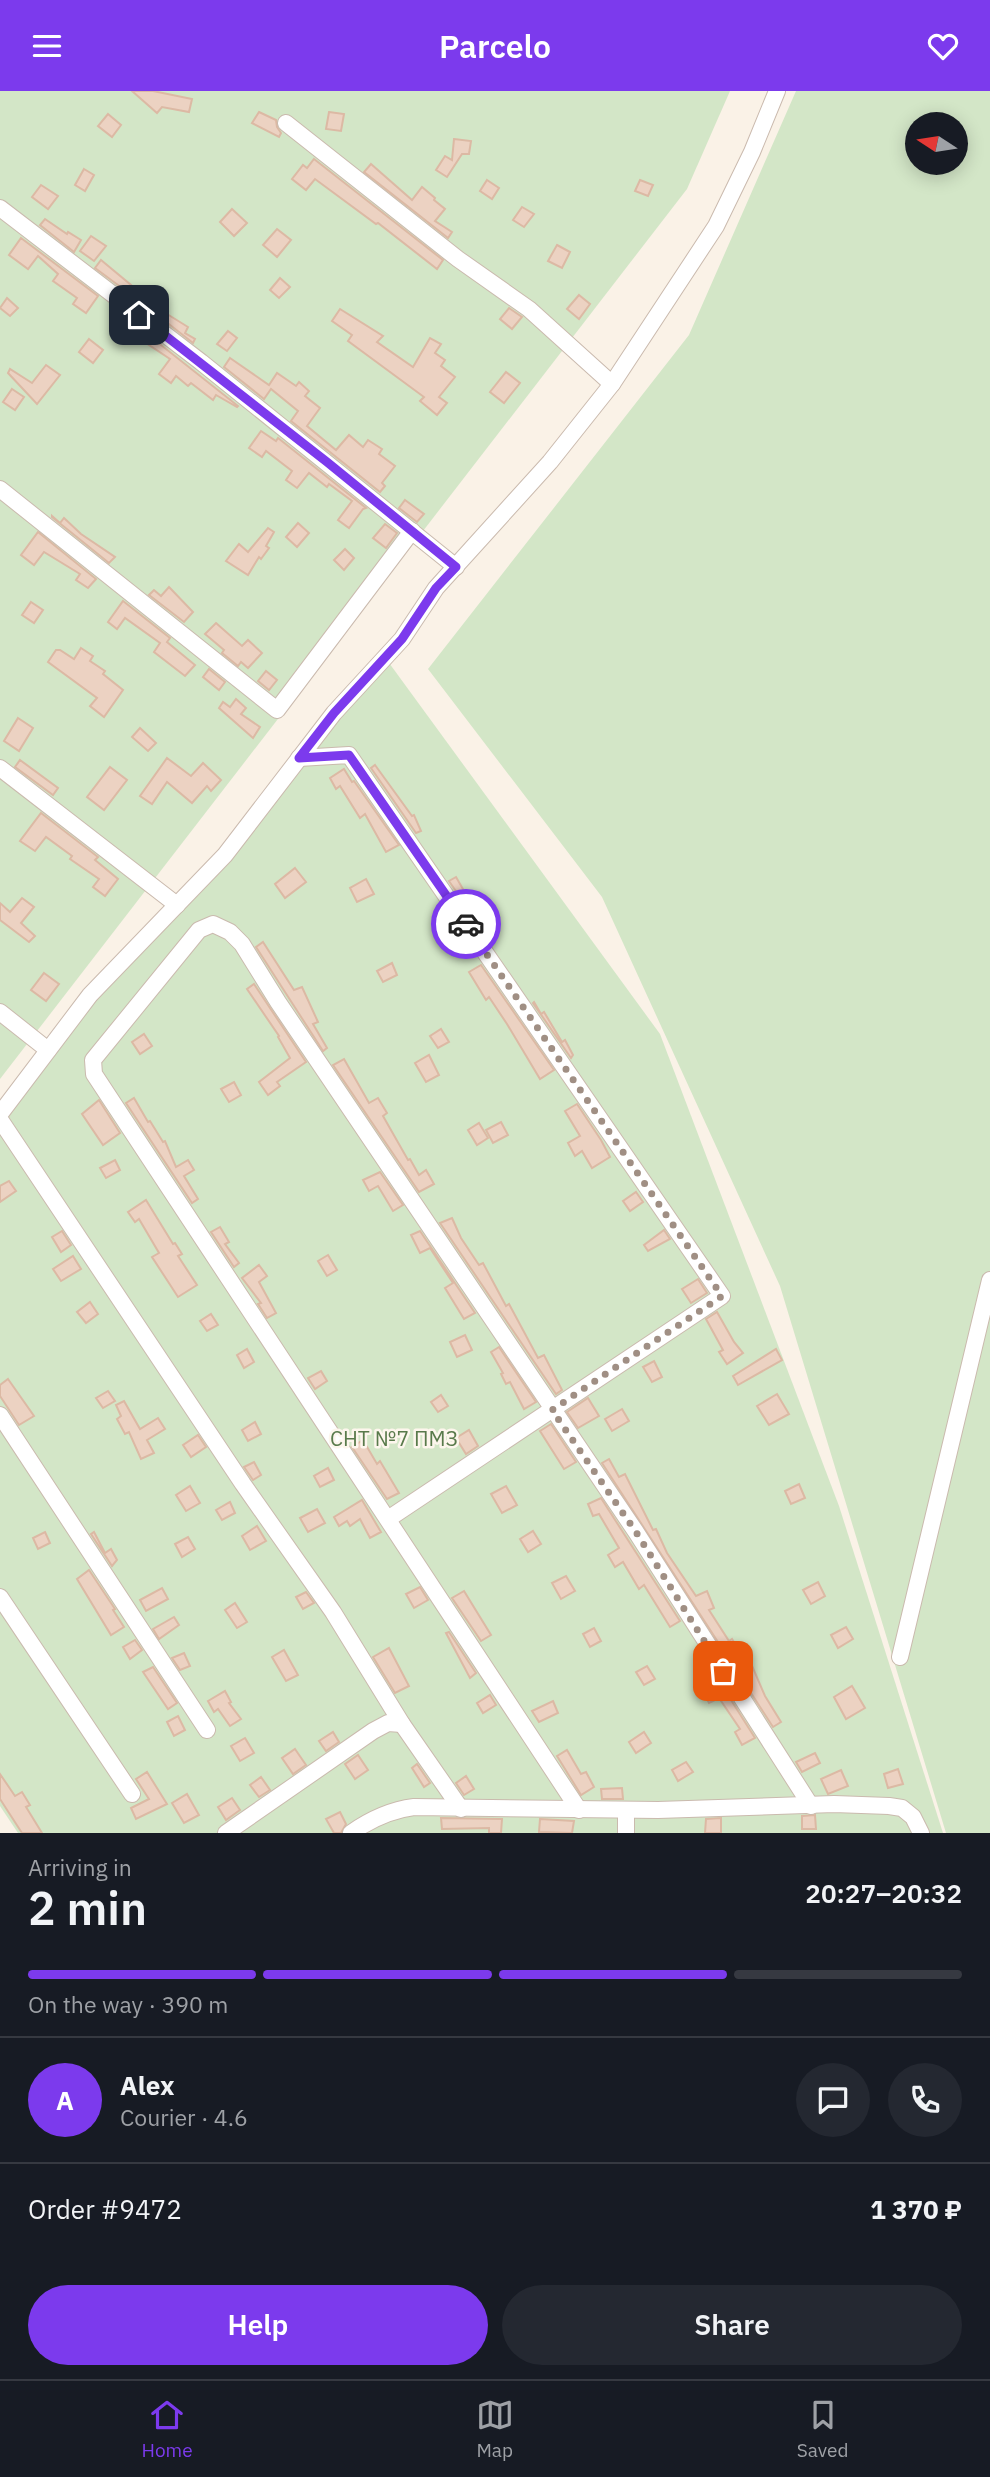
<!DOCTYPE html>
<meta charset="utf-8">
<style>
body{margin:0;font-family:"IBM Plex Sans",sans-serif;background:#242831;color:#f1f3f6;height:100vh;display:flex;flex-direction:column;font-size:26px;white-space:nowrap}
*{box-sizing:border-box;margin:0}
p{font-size:23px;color:#9ea1a6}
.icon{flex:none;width:38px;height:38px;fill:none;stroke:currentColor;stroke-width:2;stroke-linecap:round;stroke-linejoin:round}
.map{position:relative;height:1742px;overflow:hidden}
.details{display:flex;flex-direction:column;background:#171b24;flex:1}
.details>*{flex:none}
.needle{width:46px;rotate:282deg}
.buttons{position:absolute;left:905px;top:21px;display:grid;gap:14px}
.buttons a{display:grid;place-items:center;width:63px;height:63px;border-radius:50%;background:#171b24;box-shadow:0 4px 18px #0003;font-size:35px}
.pin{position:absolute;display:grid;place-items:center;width:60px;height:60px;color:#fff;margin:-30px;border-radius:14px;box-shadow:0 4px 10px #0006}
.courier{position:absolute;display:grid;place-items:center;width:70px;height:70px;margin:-35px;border:5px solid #7c3aed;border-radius:50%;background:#fff;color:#222;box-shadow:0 2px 9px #0007}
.summary em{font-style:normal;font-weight:600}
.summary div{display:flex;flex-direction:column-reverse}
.summary{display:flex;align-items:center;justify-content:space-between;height:119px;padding:0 28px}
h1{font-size:46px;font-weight:600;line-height:52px}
.bar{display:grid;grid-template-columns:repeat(4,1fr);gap:10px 7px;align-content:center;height:84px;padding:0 28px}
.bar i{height:9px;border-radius:5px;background:#363941}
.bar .current{background:#7c3aed}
.bar p{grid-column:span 4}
.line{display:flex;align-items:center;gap:18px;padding:0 28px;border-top:2px solid #363941}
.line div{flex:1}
.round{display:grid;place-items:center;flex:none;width:74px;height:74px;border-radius:37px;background:#242831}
.action{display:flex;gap:14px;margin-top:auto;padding:14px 28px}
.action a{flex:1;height:80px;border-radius:42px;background:#7c3aed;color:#fff;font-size:28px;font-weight:600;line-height:80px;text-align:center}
.action a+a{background:#242831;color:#f1f3f6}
header{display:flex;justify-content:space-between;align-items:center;height:91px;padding:0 28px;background:#7c3aed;color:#fff;font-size:32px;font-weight:600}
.tabs{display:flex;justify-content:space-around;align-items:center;height:98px;border-top:2px solid #363941;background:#171b24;font-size:19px;color:#9ea1a6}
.tabs a{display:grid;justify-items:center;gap:4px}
.tabs .current{color:#7c3aed}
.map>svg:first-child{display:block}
.green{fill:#d3e6c7;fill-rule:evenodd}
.building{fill:#ecd2c2;stroke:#dcb9a4;stroke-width:2}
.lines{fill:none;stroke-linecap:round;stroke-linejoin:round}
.minor-casing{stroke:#cabaae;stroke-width:18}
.minor{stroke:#fff;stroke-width:16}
.done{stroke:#a08f84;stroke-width:7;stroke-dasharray:0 12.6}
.route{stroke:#7c3aed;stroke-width:9}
.labels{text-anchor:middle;stroke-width:5;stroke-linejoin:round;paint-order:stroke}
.park-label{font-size:21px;fill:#597a4b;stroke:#fdf6ed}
</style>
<header><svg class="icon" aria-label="menu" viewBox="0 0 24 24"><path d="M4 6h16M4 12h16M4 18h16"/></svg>Parcelo<svg class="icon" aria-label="heart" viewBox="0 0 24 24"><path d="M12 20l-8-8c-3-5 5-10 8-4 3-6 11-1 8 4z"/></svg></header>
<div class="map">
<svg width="990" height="1742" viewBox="0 0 990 1742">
<rect width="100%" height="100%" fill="#faf2e7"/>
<g class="green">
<path d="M0,0H730L687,98L0,988Z"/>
<path d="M796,0H990V1742H946L780,1195L602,806L428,578L689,244ZM917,33H956V72H917Z"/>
<path d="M384,565L660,943L839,1415L943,1742H18L0,1715V1032L48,959Z"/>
</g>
<g class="building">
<path d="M132,0H153L192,8L189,21L162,16L157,22Z"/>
<path d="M259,21L276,29L277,36L281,42L279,46L252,32Z"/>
<path d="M329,21L344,23L341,40L326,38Z"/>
<path d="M108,23L121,34L112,46L98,35Z"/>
<path d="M454,48L471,50L469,63H462L447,86L436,79L445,65L452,69Z"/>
<path d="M314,68L443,169L437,178L378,132L376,133L315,88L306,99L292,88L303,74L307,77Z"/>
<path d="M371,73L412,109L422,96L435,107L434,109L445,118L435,130L452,141L448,147L364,81Z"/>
<path d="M84,78L94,84L85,100L75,94Z"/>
<path d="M487,89L499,97L492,108L480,100Z"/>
<path d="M640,89L653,94L648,105L635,100Z"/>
<path d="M41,94L58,105L48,118L32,106Z"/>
<path d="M522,116L534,123L524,136L513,129Z"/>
<path d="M232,118L247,132L234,145L220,131Z"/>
<path d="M45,128L67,143L68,141L81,149L74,161L40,134Z"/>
<path d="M277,138L291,149L277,166L263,154Z"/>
<path d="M91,145L106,155L94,170L80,160Z"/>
<path d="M21,147L98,205L86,222L73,213L77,207L53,190L58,183L38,165L28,178L9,164Z"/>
<path d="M557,154L570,161L562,177L548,170Z"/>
<path d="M101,169L131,194L126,200L95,177Z"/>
<path d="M280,187L290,196L279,207L270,199Z"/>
<path d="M579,204L590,213L579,228L567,218Z"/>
<path d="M7,207L18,217L10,225L0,217Z"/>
<path d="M157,212L168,221L167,223L188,236L185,242L195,248L193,252L151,219Z"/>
<path d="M509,217L522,226L512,238L500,228Z"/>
<path d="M340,218L383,245L377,251L413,276L430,247L441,253L435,262L445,269L441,275L455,286L439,306L447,312L437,324L420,310L424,306L348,250L352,244L332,230Z"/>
<path d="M137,235L238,315L237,316L216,304L213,309L191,292L188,295L176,285L171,292L159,283L170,268L131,242Z"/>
<path d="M228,240L237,247L227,260L217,253Z"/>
<path d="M89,248L103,259L93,272L79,261Z"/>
<path d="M230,267L269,294L277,282L296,295L299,291L309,300L305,305L320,317L307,335L336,359L349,344L363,356L368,349L382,358L379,363L395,375L382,392L385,395L380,401L291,330L298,320L271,298L264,308L224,276Z"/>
<path d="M46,274L60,284L37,313L8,282L10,278L32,292Z"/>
<path d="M506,281L520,292L504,312L490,301Z"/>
<path d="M12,298L24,306L15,319L3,311Z"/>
<path d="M261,340L276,350L278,347L366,417L363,418L349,437L338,429L352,410L329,393L327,396L309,382L297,397L286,389L292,380L266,360L262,366L249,357Z"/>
<path d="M405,409L424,423L417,431L399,417Z"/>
<path d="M52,425L60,432L64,427L81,443L115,466L109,472L52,426Z"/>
<path d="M298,432L309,442L297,456L286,446Z"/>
<path d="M385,433L397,442L386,457L373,447Z"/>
<path d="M268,437L274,441L266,455L269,457L261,468L259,466L248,484L226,470L239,453L248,461Z"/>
<path d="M38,441L96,488L88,497L76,489L80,483L44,461L34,474L21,464Z"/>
<path d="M345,458L354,467L344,479L334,469Z"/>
<path d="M169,496L193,521L184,531L149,504L154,499L161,505Z"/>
<path d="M123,510L170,547L167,551L195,574L185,585L154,561L160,552L125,527L117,538L108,531Z"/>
<path d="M31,511L43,519L34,532L22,524Z"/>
<path d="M216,532L242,555L248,549L262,562L248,577L241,571L238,575L222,562L224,559L205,543Z"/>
<path d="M81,557L93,565L90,570L105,580L103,583L123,599L104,626L90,615L97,607L48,571L56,559H60L74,568Z"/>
<path d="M209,578L225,591L219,599L203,586Z"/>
<path d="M266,580L277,589L269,599L258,590Z"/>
<path d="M236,608L246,617L241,623L260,636L253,647L219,617L223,611L230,616Z"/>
<path d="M18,627L33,637L19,660L4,650Z"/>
<path d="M140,637L156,652L148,660L132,646Z"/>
<path d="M167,667L191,685L203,672L221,689L211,700L207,695L192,712L167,691L152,713L140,705Z"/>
<path d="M20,669L58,697L53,704L15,676Z"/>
<path d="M375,674L412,725L414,724L421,740L416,742L371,677Z"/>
<path d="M110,676L127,689L104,719L87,706Z"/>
<path d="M344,678L352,691L354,690L399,754L386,761L365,723L360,727L340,695L336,698L330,687Z"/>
<path d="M41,722L98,766L95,769L118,788L105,805L93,796L99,788L70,768L72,765L46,746L35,760L20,750Z"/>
<path d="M295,777L306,791L285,807L275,793Z"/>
<path d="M456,786L475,819L472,821L488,847L449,790Z"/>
<path d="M366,788L374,803L357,811L350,797Z"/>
<path d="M22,807L34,816L21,832L35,845L29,851L0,829V812L10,821Z"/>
<path d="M450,829L459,842L450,848L441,836Z"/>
<path d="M263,851L294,899L302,896L318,931L313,933L327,957L323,960L256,856Z"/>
<path d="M392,872L397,884L383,891L377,880Z"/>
<path d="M481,874L554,979L540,988L507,933L489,906L486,909L469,881Z"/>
<path d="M44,882L59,893L46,910L31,899Z"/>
<path d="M254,893L306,971L277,991L280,995L268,1004L259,991L290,967L278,946L279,945L247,898Z"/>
<path d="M534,911L541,923L544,921L562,951L565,949L573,964L571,967L533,912Z"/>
<path d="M441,938L449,951L438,957L430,945Z"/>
<path d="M144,943L152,955L140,963L132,951Z"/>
<path d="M429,964L439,984L426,991L415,972Z"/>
<path d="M344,968L369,1012L378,1007L387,1022L383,1025L408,1069L410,1068L419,1084L426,1079L434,1093L419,1101L333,974Z"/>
<path d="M234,991L241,1004L229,1011L221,998Z"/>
<path d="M134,1007L148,1031L150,1030L163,1051L165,1050L176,1076L188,1069L194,1079L184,1085L198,1108L192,1112L126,1012Z"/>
<path d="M99,1009L120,1042L103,1054L82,1023Z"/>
<path d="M577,1013L601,1049L610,1066L592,1077L582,1060L575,1065L568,1052L580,1045L565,1020Z"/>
<path d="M501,1031L508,1044L493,1052L486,1039Z"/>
<path d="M479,1032L488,1047L477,1054L468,1039Z"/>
<path d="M115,1069L120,1079L106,1087L100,1077Z"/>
<path d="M380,1081L403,1114L393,1120L378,1095L369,1100L363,1089Z"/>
<path d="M9,1090L16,1100L0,1111V1095Z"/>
<path d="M636,1101L643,1111L630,1120L623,1110Z"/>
<path d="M146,1109L173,1153L175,1152L182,1163L178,1165L197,1194L178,1206L152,1166L159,1162L139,1128L135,1131L128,1121Z"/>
<path d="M452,1127L461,1147L479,1174L483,1172L506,1215L509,1213L538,1267L544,1264L562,1299L556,1303L440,1132Z"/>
<path d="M220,1136L229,1151L225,1153L239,1172L234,1176L211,1141Z"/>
<path d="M664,1139L670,1148L648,1160L644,1154Z"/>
<path d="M62,1140L71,1154L61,1161L52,1146Z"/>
<path d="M420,1140L475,1222L464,1228L445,1197L453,1192L430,1157L420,1162L411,1144Z"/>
<path d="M328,1164L337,1179L327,1185L318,1170Z"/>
<path d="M73,1165L81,1178L61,1190L53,1178Z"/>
<path d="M259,1174L267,1185L259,1191L276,1222L267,1227L258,1213L261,1212L242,1187Z"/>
<path d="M698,1188L707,1202L691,1212L682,1198Z"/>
<path d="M90,1211L98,1223L86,1232L77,1221Z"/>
<path d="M717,1221L734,1251L743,1262L727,1273L719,1261L723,1259L706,1228Z"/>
<path d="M211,1223L218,1234L207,1240L200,1230Z"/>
<path d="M465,1244L472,1259L457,1266L450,1251Z"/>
<path d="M499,1256L536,1311L524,1318L510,1291L506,1293L501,1283L503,1282L491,1261Z"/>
<path d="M247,1258L254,1271L244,1277L237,1264Z"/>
<path d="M776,1258L782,1269L738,1294L733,1285Z"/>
<path d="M654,1270L662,1286L652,1291L643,1276Z"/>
<path d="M321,1280L327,1290L315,1298L308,1287Z"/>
<path d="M8,1288L34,1325L19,1334L0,1305V1294Z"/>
<path d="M108,1300L115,1310L103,1317L96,1307Z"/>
<path d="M777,1303L789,1323L769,1334L757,1315Z"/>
<path d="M441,1304L448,1315L438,1321L431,1311Z"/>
<path d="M588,1307L599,1325L578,1337L567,1321Z"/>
<path d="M124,1310L140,1338L158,1327L165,1338L147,1349L154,1362L141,1368L129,1341L125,1343L117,1328L121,1325L116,1314Z"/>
<path d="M622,1318L629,1330L612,1340L605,1328Z"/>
<path d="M255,1331L261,1343L248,1350L242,1339Z"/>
<path d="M551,1333L576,1371L564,1378L540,1340Z"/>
<path d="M469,1339L478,1355L466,1363L456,1347Z"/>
<path d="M198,1344L206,1356L191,1366L183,1354Z"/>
<path d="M363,1349L377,1373L380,1370L399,1402L387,1408L352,1356Z"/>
<path d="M609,1368L619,1386L625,1383L653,1439L656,1438L667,1462L696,1505L707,1500L714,1517L709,1519L729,1550L732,1548L747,1572L750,1570L765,1605L781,1631L773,1636L602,1372Z"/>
<path d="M254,1371L261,1384L253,1389L244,1376Z"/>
<path d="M328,1377L334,1389L320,1396L314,1385Z"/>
<path d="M799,1393L805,1407L791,1413L785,1400Z"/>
<path d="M190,1395L200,1412L186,1420L176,1404Z"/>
<path d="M506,1395L517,1414L502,1422L491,1403Z"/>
<path d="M601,1407L680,1530L670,1536L644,1494L639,1498L623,1471L615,1476L608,1464L619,1457L599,1423L593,1425L588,1413Z"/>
<path d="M362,1409L381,1441L370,1447L360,1428L350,1435L347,1430L339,1435L334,1426Z"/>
<path d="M230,1411L235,1422L222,1429L216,1419Z"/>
<path d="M317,1418L325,1432L308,1441L300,1427Z"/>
<path d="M257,1435L266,1450L250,1459L242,1445Z"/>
<path d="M533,1440L541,1453L528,1461L520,1448Z"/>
<path d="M45,1441L50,1452L38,1458L33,1447Z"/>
<path d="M94,1441L105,1462L111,1458L117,1469L112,1475L91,1443Z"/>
<path d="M188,1446L195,1458L182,1466L175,1453Z"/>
<path d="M89,1479L115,1518L113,1519L124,1536L111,1544L77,1488Z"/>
<path d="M566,1485L575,1500L561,1508L552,1492Z"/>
<path d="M818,1491L825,1505L811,1513L803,1499Z"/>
<path d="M420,1496L428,1509L414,1517L406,1503Z"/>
<path d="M162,1497L168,1508L146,1520L140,1509Z"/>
<path d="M464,1500L491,1544L481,1550L452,1507Z"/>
<path d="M306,1501L314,1512L303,1518L296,1506Z"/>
<path d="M235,1512L247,1531L237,1537L225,1519Z"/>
<path d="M174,1526L179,1534L159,1548L153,1538Z"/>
<path d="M846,1536L853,1548L838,1557L831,1544Z"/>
<path d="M594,1537L601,1550L590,1556L583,1543Z"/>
<path d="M449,1541L476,1582L470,1587L446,1542Z"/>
<path d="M135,1549L142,1559L130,1568L123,1556Z"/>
<path d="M389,1557L409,1595L395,1602L373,1566Z"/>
<path d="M284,1559L298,1584L286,1590L272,1566Z"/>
<path d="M184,1562L190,1575L180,1579L172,1567Z"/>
<path d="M647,1575L655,1588L644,1594L636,1581Z"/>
<path d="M153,1576L177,1612L168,1618L143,1581Z"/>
<path d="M719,1590L755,1647L742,1654L735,1641L740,1638L719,1607L709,1612L702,1599Z"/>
<path d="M852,1595L865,1617L846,1628L834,1606Z"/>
<path d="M225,1600L231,1611L229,1612L241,1628L230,1635L218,1618L214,1621L208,1610Z"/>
<path d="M490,1604L496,1614L483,1622L477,1612Z"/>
<path d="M553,1610L558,1622L539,1631L532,1620Z"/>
<path d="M178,1625L185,1639L174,1645L167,1631Z"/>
<path d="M333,1641L339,1651L326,1660L319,1650Z"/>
<path d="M644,1641L651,1652L636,1662L629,1651Z"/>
<path d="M245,1647L254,1662L240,1670L231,1655Z"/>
<path d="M295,1658L306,1674L293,1683L282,1667Z"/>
<path d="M567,1659L581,1683L586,1681L594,1696L581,1704L557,1665Z"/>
<path d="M815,1662L820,1672L802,1681L796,1671Z"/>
<path d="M358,1664L368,1679L355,1688L345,1673Z"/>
<path d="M686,1671L693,1681L678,1690L672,1679Z"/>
<path d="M417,1673L430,1692L424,1696L412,1677Z"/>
<path d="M898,1678L903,1693L888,1697L884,1683Z"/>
<path d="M841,1679L848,1695L828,1703L821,1688Z"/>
<path d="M147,1681L167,1713L136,1728L131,1717L149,1708L136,1688Z"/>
<path d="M0,1683L15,1705L22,1701L30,1714L26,1716L42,1742H22L0,1708Z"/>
<path d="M466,1685L474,1698L464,1704L456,1692Z"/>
<path d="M261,1686L270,1699L259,1706L250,1694Z"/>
<path d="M622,1697L623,1708H602L601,1698Z"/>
<path d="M187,1703L199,1724L184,1732L172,1712Z"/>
<path d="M232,1707L240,1719L226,1729L218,1716Z"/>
<path d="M340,1721L346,1733L341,1742H334L326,1728Z"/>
<path d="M815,1724L816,1738H802V1725Z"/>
<path d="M441,1727L502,1728L501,1742H489V1737L442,1738Z"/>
<path d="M721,1727V1742H705L706,1728Z"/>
<path d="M540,1728L574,1730L572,1742L539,1741Z"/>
</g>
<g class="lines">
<g class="minor-casing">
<g id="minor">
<path d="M286,32L458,168L529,218L612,293"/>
<path d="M0,117L201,271L456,476"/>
<path d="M0,398L277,619L412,440"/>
<path d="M299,667L349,664L722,1205L388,1428"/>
<path d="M0,677L177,814"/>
<path d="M0,921L48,959"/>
<path d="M0,1023L90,904L225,764L334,622L402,548L436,497L550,371L612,293L716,135L752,61L777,0"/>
<path d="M1,1030L243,1393L333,1521L402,1633L461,1718"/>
<path d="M0,1324L207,1639"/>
<path d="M0,1506L132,1703"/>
<path d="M900,1566L990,1189"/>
<path d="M579,1719L94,983L93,969L199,839L213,833L230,841L242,853L278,911L636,1441L811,1715"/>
<path d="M626,1719V1742"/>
<path d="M226,1742L373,1640L388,1632L402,1633"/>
<path d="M351,1742C371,1728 390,1719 414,1716L658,1719L834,1713L889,1715L902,1717L913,1726L921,1742"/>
</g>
</g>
<use href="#minor" class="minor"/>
</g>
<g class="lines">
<path class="done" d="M466,833L722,1205L552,1319L636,1441L723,1580"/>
<path class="route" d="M139,224L327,371L456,476L436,497L402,548L334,622L299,667L349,664L466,833"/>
</g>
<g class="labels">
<g class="park-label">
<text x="394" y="1355">СНТ №7 ПМЗ</text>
</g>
</g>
</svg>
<div class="buttons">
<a><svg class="needle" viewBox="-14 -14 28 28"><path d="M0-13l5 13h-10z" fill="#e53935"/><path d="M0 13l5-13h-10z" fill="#9ea1a6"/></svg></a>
</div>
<div class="pin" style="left:723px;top:1580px;background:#ea580c"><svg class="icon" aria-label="bag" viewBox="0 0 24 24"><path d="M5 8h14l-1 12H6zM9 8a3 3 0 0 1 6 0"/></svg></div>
<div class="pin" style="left:139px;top:224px;background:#1f2937"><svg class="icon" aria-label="home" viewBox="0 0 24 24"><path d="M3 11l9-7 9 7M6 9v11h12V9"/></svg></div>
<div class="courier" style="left:466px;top:833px"><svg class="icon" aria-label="car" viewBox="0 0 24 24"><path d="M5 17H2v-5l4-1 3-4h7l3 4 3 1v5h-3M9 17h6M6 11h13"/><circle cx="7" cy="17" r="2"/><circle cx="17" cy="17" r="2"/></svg></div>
</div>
<section class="details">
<div class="summary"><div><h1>2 min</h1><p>Arriving in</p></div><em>20:27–20:32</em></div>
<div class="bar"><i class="current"></i><i class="current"></i><i class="current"></i><i></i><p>On the way · 390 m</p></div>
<div class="line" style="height:126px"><b class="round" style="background:#7c3aed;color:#fff">A</b><div><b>Alex</b><p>Courier · 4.6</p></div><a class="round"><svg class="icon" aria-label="chat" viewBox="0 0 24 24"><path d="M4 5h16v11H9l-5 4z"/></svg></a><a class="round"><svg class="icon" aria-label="phone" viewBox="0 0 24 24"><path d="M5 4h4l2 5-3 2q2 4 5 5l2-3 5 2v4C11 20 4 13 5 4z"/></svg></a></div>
<div class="line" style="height:91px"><div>Order #9472</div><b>1 370 ₽</b></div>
<div class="action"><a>Help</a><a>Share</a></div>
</section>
<nav class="tabs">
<a class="current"><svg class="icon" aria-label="home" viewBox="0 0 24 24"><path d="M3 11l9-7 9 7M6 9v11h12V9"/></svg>Home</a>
<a><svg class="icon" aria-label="map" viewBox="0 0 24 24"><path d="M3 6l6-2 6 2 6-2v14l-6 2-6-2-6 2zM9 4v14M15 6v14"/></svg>Map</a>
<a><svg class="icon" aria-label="saved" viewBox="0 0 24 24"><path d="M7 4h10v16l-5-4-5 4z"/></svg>Saved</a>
</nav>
